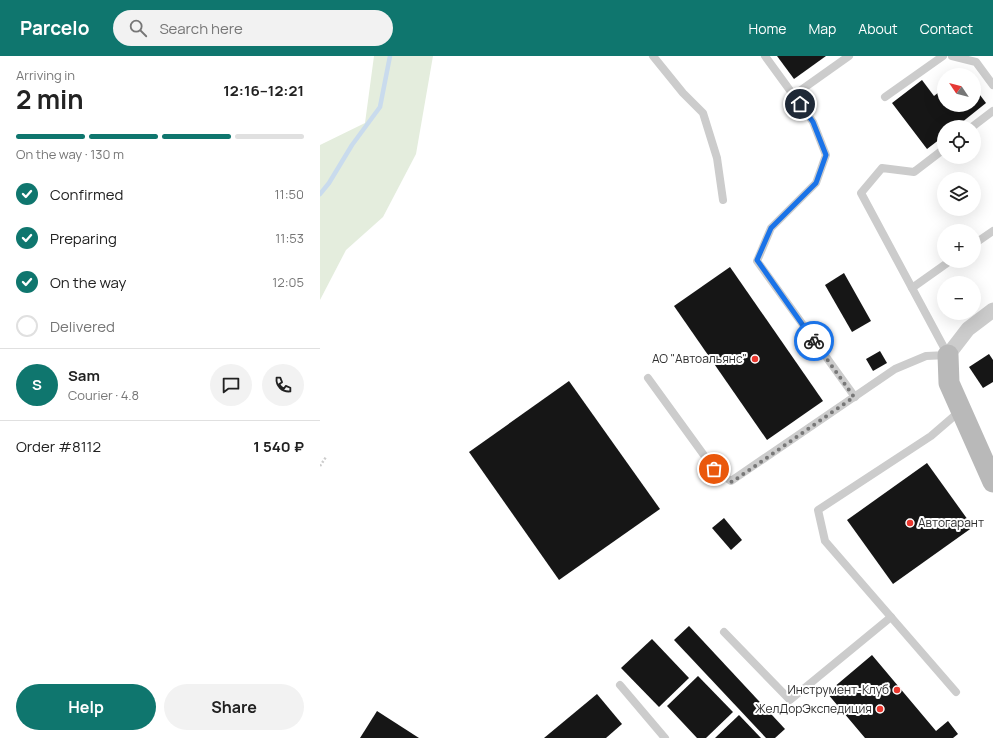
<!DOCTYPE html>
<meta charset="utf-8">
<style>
body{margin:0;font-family:Manrope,sans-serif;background:#f2f2f2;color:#222;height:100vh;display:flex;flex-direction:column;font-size:15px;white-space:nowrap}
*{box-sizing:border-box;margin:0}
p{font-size:13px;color:#767676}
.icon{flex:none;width:22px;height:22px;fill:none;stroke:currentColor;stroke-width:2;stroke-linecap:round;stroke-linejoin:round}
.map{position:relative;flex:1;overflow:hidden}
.drawer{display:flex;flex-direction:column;background:#fff;width:320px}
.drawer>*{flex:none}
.needle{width:26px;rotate:305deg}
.buttons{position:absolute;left:617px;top:12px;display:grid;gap:8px}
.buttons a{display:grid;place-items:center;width:44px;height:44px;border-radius:50%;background:#fff;box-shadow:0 4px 16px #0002;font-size:20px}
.pin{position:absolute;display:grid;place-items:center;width:34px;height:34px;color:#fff;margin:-17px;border:2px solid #fff;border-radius:50%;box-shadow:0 1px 4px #0007}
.courier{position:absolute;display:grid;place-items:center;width:40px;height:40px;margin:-20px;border:3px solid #1a73e8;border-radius:50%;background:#fff;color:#222;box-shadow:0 1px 5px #0007}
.summary em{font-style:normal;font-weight:700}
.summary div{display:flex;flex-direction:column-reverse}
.summary{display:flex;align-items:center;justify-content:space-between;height:68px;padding:0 16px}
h1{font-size:26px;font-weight:700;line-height:30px}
.bar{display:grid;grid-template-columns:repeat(4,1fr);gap:6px 4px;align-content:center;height:48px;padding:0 16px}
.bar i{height:5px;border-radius:3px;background:#e0e0e0}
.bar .on{background:#0f766e}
.bar p{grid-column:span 4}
.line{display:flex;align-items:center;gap:10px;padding:0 16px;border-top:1px solid #e0e0e0}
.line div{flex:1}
.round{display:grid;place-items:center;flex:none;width:42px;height:42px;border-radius:21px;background:#f2f2f2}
ol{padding:0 16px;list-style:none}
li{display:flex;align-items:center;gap:12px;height:44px}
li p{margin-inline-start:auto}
li .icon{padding:4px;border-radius:50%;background:#0f766e;color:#fff;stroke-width:4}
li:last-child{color:#767676}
li i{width:22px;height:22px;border:2px solid #e0e0e0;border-radius:50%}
.action{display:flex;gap:8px;margin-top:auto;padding:8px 16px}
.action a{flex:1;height:46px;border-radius:24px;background:#0f766e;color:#fff;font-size:16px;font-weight:700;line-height:46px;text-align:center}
.action a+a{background:#f2f2f2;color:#222}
header{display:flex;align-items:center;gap:24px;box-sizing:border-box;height:56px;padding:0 20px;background:#0f766e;color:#fff}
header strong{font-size:19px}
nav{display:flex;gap:22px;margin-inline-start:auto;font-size:14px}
.search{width:280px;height:36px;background:#f2f2f2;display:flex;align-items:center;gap:10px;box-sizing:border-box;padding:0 14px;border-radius:22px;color:#767676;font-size:15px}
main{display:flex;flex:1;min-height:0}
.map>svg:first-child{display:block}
.green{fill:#e4eddd}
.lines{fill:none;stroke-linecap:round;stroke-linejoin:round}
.stream{stroke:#c9dbed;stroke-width:4.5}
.building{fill:#161616}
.path{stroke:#ccc;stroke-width:2.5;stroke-dasharray:2 2;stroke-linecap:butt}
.lane{stroke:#ccc;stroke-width:8}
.street{stroke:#ccc;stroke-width:15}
.secondary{stroke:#b9b9b9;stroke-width:21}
.done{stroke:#787878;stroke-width:4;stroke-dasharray:0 7.2}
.route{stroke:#1a73e8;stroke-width:5}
.poi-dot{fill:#ea372e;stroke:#fff;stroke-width:1.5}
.labels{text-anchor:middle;stroke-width:4;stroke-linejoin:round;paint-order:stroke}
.poi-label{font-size:12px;fill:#2f2f2f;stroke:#fff;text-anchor:end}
</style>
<header>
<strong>Parcelo</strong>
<div class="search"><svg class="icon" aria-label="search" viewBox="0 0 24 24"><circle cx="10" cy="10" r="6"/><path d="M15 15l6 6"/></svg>Search here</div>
<nav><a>Home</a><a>Map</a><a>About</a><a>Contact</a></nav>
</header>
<main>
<section class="drawer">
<div class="summary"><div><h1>2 min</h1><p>Arriving in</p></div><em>12:16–12:21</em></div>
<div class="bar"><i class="on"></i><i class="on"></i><i class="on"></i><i></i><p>On the way · 130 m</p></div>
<ol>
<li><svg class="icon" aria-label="check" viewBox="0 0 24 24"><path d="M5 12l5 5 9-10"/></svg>Confirmed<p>11:50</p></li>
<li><svg class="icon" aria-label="check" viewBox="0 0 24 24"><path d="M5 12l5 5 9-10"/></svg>Preparing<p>11:53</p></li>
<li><svg class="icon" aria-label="check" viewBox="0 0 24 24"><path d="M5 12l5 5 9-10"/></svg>On the way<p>12:05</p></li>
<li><i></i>Delivered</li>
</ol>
<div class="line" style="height:72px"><b class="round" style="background:#0f766e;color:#fff">S</b><div><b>Sam</b><p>Courier · 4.8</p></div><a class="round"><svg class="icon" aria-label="chat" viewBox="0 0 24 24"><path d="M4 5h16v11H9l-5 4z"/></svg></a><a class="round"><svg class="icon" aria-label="phone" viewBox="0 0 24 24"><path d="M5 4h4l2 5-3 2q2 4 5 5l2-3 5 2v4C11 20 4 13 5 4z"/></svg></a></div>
<div class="line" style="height:52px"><div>Order #8112</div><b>1 540 ₽</b></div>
<div class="action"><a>Help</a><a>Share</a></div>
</section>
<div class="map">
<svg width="673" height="682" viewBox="0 0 673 682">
<rect width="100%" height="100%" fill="#fff"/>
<path class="green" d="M54,0H113L96,98L63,161L26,194L0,244V89L45,67Z"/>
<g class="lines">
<path class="stream" d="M0,138L9,127L32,89L60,51L70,0"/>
</g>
<g class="building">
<path d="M457,0H506L474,23Z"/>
<path d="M602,24L614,40L624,32V49H654V31L666,47L636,71H624V80L607,93L572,47Z"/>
<path d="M410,211L503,345L447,384L354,250Z"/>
<path d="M524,217L551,265L532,276L505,229Z"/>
<path d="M560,295L567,307L553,315L546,303Z"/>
<path d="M669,298L673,304V326L663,332L649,311Z"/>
<path d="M249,325L340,453L239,524L149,396Z"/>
<path d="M607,407L653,471L573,528L527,464Z"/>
<path d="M404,462L422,484L411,494L392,472Z"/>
<path d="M369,570L465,673L455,682H446L354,584Z"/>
<path d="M332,583L369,622L339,651L301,612Z"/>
<path d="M552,599L616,675L628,665L638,678L633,682H545L507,637Z"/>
<path d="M378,620L413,656L386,682H377L347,650Z"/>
<path d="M277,638L302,668L286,682H224Z"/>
<path d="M57,655L99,682H40Z"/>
<path d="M419,659L441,682H395Z"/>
</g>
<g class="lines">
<path class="path" d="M0,410L6,401"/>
<g class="lane">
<path d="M333,0L363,37L383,57L397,102L403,144"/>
<path d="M445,0L493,66L506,99L496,127L451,172L437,205L535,341"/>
<path d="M632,0L656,6L673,29"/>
<path d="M474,39L529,0"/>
<path d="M565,41L623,0"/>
<path d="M652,71L673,55"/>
<path d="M654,188L673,175"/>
<path d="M592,232L630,205"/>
<path d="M328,322L394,413L411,425L575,313L606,300L628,299L541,137L562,112L594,116L624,93"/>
<path d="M404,576L470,644L571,561"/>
<path d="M300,629L345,682"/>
<path d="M636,636L505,485L498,454L611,380L640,355"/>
</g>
<path class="street" d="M628,299L648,273L673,254"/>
<path class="secondary" d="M628,299L629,327L673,426"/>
</g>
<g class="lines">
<path class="done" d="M394,413L412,426L534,341L494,285"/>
<path class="route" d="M480,48L493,66L506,99L496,127L451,172L437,204L494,285"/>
</g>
<g class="poi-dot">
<circle cx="435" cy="303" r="4"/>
<circle cx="590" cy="467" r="4"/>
<circle cx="577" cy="634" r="4"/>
<circle cx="560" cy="653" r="4"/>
</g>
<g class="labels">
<g class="poi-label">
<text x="427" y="307">АО "Автоальянс"</text>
<text x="598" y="471" text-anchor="start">Автогарант</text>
<text x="569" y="638">Инструмент-Клуб</text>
<text x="552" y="657">ЖелДорЭкспедиция</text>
</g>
</g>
</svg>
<div class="buttons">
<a><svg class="needle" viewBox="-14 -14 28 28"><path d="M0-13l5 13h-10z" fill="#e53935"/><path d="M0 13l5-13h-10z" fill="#767676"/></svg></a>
<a><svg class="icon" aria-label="locate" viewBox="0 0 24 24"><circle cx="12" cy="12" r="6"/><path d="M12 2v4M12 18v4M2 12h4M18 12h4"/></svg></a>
<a><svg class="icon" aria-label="layers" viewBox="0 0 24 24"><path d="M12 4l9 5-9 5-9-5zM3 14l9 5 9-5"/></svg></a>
<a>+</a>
<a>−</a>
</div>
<div class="pin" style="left:394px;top:413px;background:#ea580c"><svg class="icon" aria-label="bag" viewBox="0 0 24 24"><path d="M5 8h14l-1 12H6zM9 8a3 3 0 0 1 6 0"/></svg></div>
<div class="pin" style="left:480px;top:48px;background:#1f2937"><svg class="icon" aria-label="home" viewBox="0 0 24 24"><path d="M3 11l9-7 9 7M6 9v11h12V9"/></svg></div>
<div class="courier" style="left:494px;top:285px"><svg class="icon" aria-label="bike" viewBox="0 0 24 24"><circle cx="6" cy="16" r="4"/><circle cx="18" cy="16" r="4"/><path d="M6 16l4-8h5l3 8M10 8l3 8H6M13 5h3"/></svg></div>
</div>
</main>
